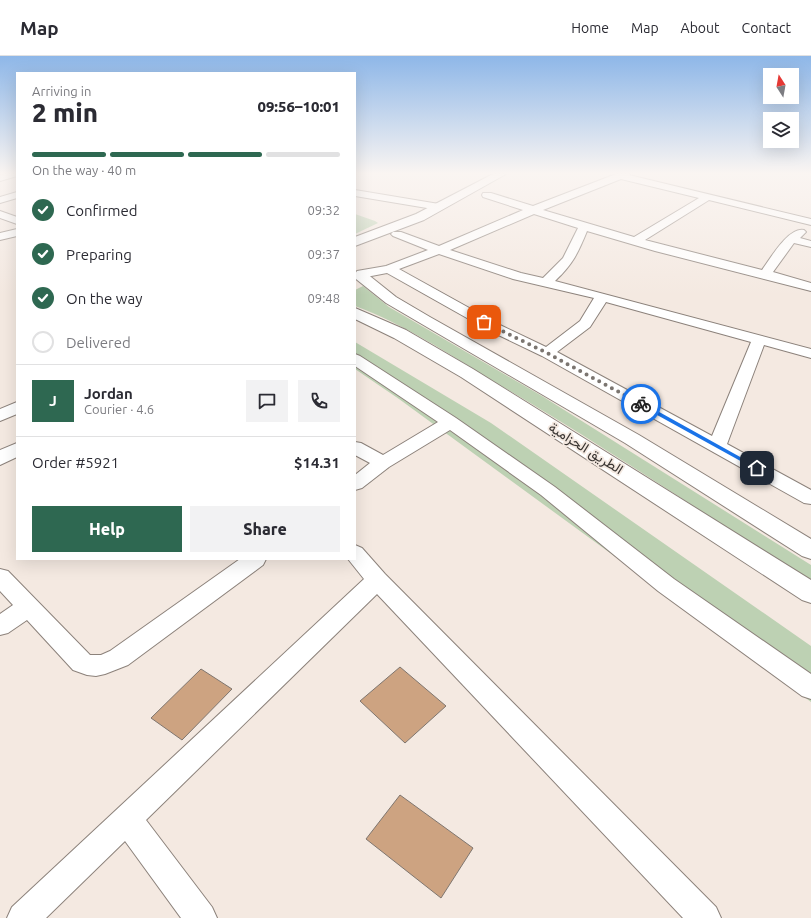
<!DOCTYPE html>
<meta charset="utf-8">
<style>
body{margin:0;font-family:Ubuntu,Vazirmatn,sans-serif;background:#f2f2f3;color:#2b2b33;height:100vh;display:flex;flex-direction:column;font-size:15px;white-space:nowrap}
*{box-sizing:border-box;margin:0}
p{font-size:13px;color:#7c7c81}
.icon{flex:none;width:22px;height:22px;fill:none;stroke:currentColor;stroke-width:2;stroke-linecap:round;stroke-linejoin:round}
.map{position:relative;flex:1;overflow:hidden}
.side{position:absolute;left:16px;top:16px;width:340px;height:488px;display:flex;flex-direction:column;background:#fff;border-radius:0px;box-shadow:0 4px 16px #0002}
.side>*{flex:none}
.needle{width:26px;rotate:349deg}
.buttons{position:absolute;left:763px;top:12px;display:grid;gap:8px}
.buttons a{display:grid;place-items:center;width:36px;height:36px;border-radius:0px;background:#fff;box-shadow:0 4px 16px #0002;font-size:20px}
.pin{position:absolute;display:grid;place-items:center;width:34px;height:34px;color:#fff;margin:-17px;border-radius:8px;box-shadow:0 2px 6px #0006}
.courier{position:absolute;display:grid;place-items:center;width:40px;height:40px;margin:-20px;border:3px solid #1a73e8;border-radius:50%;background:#fff;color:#222;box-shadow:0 1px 5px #0007}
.overview em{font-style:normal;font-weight:800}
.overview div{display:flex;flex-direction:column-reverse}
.overview{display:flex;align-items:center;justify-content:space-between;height:68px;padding:0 16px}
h1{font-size:26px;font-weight:800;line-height:30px}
.bar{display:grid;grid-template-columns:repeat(4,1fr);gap:6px 4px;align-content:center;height:48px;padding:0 16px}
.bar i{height:5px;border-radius:3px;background:#e1e1e2}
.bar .on{background:#2e6851}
.bar p{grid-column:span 4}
.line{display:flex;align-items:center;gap:10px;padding:0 16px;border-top:1px solid #e1e1e2}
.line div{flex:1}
.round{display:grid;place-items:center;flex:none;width:42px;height:42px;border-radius:0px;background:#f2f2f3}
ol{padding:0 16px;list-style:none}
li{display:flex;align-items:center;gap:12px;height:44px}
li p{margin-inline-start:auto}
li .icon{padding:4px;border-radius:50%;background:#2e6851;color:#fff;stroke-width:4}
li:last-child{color:#7c7c81}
li i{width:22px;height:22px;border:2px solid #e1e1e2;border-radius:50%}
.button{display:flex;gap:8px;margin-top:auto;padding:8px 16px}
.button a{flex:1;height:46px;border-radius:0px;background:#2e6851;color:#fff;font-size:16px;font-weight:800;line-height:46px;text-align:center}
.button a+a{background:#f2f2f3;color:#2b2b33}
header{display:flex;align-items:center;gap:24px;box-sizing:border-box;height:56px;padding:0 20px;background:#fff;border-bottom:1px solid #e1e1e2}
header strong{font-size:19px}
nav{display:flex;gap:22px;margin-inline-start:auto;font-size:14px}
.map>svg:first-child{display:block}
.green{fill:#bdd1b3}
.building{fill:#cda381;stroke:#7f766f}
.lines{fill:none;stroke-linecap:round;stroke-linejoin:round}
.minor-casing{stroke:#8c827b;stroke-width:2}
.tertiary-casing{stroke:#8c827b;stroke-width:2}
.secondary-casing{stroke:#8c827b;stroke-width:2}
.trunk-casing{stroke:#8c827b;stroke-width:2}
.minor{fill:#fff;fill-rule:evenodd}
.tertiary{fill:#fff;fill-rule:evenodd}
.secondary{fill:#fff;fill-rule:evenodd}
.trunk{fill:#fff;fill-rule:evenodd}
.route{fill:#1a73e8}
.done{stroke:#7b7570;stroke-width:4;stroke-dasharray:0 7.2}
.labels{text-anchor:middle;stroke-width:3.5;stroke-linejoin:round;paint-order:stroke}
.street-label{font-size:14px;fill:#3a3633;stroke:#f4e9e1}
</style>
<header>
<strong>Map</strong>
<nav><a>Home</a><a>Map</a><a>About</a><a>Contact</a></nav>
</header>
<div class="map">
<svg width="811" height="862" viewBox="0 0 811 862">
<rect width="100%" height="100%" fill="#f4e9e1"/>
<g class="green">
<path d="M355,158L375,165L378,167L355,178Z"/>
<path d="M363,230L389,251L542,340L811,509V525C705,459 601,388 493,325C449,298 404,268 355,250V234Z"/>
<path d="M355,286L491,367L811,590V646L654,529L399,343L355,313Z"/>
</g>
<g class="building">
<path d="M400,611L446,650L405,687L360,645Z"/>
<path d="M201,613L232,633L182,684L151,662Z"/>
<path d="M400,739L473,792L441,842L366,783Z"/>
</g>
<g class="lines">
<g class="minor-casing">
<g id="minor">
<path d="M3,118H17V120L0,125V119Z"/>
<path d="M616,118H630L629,119L811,163V169L709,144L645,184L762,214C770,203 789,170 804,174L806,176L800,182L811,185V191L794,187L773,216L811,227V235L655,195L587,175C578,197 573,208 555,225L811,293V302L764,289L727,388L811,434V448L804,447L542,300L490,275L387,217L361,222L357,221L355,218L357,215L386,210L428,194L393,180L391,178L393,176H401L439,190L523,154L483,141L482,139L483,137H491L533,150ZM621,123L699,142L634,181L543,154ZM534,158L578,172L563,202L543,222L521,217L450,194ZM439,198L513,223L594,242L580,265L546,291L500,269L399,213ZM606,246L751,286L712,380L557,296L590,271Z"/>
<path d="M355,134L439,148L444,151L439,154L355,140Z"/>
<path d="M17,136V142L0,147V141Z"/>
<path d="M0,155L17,161V168L0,162Z"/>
<path d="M17,173V180L0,184V177Z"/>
<path d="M355,298L360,300L456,362L555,431L674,523L811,618V643L802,640L658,535L541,439L450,374L389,411L362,432L355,434V419L370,407L355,399V386L361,387L383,399L438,366L355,310Z"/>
<path d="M17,346V358L0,365V353Z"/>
<path d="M355,489L362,492L385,518L716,851L721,862H683L377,538L146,764L212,851L217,862H181L125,785L46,862H7L12,851L364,523L348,503H355Z"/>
<path d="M240,503H266L263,509L128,609L105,618L96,620L87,619L73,614L27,564L8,577L0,579V558L13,549L0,535V513L8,515L90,599H101L110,595Z"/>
</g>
</g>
<g class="tertiary-casing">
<path id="tertiary" d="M17,387V401L0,409V394Z"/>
</g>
<g class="secondary-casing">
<path id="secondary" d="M493,118H506L424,164L355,190V181L416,158Z"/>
</g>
<g class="trunk-casing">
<g id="trunk">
<path d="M361,216L366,217L396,241L430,261L639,379L811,483V503L802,500L625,387L386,247L356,223L355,218Z"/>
<path d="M355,252L406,274L473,313L811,524V547L802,544L461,321L394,282L355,263Z"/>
</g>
</g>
<use href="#minor" class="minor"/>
<use href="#tertiary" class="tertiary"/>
<use href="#secondary" class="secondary"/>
<use href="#trunk" class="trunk"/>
</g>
<linearGradient id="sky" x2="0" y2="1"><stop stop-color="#8eb7e8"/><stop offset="0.49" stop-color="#faf5f2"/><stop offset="1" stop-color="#faf5f2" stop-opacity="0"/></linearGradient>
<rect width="811" height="239" fill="url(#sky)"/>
<path class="route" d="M639,347H643L760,412L755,413L639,349Z"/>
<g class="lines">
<path class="done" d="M484,266L547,297L641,348"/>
</g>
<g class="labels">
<g class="street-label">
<text transform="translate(586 392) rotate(32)" y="5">الطريق الحزامية</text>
</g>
</g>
</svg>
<div class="buttons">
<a><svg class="needle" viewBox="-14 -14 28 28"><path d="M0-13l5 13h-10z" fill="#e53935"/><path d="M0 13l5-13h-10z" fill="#7c7c81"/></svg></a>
<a><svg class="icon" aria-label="layers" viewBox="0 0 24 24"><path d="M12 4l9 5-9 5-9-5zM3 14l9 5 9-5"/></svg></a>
</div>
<div class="pin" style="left:484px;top:266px;background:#ea580c"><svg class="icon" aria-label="bag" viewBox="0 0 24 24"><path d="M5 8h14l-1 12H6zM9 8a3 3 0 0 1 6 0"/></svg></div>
<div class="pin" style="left:757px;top:412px;background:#1f2937"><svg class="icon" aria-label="home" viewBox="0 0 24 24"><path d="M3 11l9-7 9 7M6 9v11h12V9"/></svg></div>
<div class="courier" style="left:641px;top:348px"><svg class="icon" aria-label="bike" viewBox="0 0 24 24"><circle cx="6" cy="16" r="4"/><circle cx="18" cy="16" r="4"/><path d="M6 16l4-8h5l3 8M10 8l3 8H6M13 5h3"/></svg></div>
<section class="side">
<div class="overview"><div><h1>2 min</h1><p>Arriving in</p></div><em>09:56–10:01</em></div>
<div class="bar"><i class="on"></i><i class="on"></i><i class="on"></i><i></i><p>On the way · 40 m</p></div>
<ol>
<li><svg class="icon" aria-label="check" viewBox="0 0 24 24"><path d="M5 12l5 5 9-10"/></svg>Confirmed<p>09:32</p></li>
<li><svg class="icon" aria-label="check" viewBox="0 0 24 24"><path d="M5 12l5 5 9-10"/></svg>Preparing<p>09:37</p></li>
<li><svg class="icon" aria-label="check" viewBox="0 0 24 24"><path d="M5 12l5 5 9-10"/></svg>On the way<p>09:48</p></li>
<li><i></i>Delivered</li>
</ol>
<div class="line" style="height:72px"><b class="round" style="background:#2e6851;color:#fff">J</b><div><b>Jordan</b><p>Courier · 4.6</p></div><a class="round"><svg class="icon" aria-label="chat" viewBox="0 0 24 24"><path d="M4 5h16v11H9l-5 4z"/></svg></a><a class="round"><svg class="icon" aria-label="phone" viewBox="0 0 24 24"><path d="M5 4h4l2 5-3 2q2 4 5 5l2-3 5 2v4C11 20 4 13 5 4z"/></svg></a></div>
<div class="line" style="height:52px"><div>Order #5921</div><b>$14.31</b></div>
<div class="button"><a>Help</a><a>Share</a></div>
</section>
</div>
